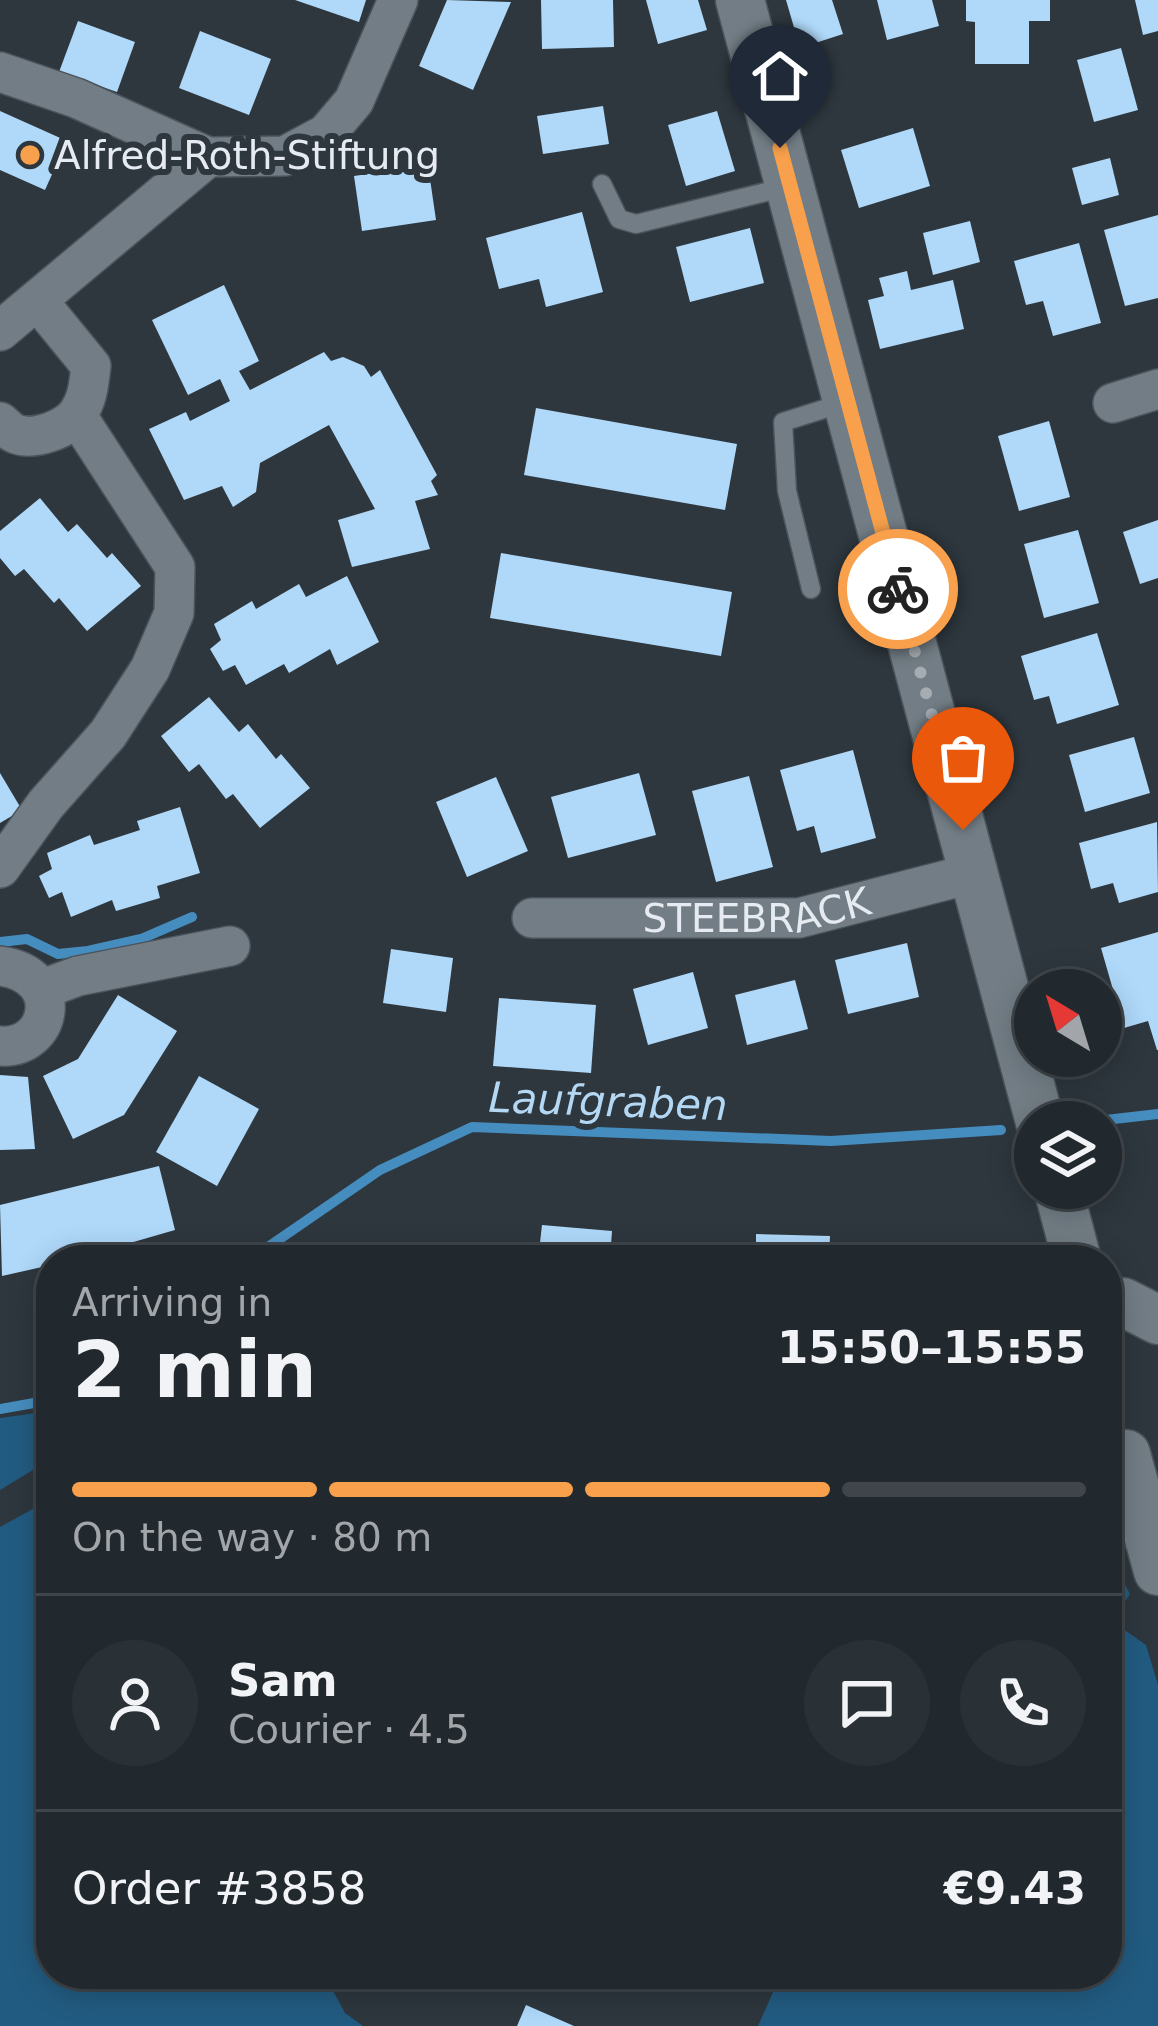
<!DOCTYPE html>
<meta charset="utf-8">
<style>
body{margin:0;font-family:"DejaVu Sans",sans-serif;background:#2a3136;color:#f1f3f6;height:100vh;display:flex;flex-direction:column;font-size:45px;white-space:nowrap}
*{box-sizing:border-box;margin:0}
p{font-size:39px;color:#a2a6aa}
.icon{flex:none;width:66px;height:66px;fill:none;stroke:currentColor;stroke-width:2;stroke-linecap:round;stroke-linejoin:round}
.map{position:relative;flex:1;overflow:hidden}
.drawer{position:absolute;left:36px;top:1245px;width:1086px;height:744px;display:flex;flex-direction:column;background:#22292e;border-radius:48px;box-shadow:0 6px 30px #0003,0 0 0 3px #3f454a}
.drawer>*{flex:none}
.needle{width:78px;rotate:322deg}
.controls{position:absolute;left:1014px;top:969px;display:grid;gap:24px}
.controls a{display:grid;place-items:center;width:108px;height:108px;border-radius:50%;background:#22292e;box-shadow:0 6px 30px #0003,0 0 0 3px #3f454a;font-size:60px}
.pin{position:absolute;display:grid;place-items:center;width:102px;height:102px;color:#fff;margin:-123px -51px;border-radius:50% 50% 50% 0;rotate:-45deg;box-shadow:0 0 12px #0007}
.pin .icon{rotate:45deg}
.courier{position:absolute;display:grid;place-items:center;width:120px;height:120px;margin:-60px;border:9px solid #f8a04b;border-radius:50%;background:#fff;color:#222;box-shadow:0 3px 15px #0007}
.headline em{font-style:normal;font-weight:700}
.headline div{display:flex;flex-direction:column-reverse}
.headline{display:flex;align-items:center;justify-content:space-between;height:204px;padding:0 36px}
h1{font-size:78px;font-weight:700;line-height:90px}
.bar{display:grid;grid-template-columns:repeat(4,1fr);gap:18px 12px;align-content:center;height:144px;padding:0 36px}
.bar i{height:15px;border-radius:9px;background:#3f454a}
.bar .active{background:#f8a04b}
.bar p{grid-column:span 4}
.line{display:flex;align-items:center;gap:30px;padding:0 36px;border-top:3px solid #3f454a}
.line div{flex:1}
.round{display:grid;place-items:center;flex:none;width:126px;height:126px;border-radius:63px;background:#2a3136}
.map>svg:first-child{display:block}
.green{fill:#225b81}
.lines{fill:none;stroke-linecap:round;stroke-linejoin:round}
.stream{stroke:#468dbf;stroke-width:10}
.building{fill:#afd8f9}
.service-casing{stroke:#4c535a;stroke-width:21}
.minor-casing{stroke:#4c535a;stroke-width:42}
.tertiary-casing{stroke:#4c535a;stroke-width:51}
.service{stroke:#727d85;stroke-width:18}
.minor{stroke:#727d85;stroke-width:39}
.tertiary{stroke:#727d85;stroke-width:48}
.done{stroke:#a5acb2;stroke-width:12;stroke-dasharray:0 21.6}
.route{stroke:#f8a04b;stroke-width:15}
.poi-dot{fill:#f8a04b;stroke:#2e373e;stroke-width:4.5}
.labels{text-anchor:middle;stroke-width:12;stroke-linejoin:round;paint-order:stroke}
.poi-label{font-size:39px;fill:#e5ebf0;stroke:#2e373e;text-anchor:start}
.street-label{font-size:39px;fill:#e5ebf0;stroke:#2e373e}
.water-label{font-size:42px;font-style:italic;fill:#b4d7f3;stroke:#2e373e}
</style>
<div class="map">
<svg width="1158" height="2026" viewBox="0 0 1158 2026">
<rect width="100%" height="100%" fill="#2e373e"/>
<g class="green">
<path d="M51,1411V1459L0,1490V1418Z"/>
<path d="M51,1499V1974H324L345,2013L363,2026H0V1527Z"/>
<path d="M1107,1551L1130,1594L1112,1621L1146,1645L1158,1685V2026H758L781,1974H1107Z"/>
</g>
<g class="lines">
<g class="stream">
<path d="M0,942L27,939L58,954L88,951L141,939L192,917"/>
<path d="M1088,1122L1158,1114"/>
<path d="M249,1260L380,1170L472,1127L831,1141L1001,1130"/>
<path d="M0,1409L51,1400"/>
</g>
</g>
<g class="building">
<path d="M295,0H366L359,22Z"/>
<path d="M447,0L511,2L473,90L419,66Z"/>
<path d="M541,0H613L614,47L542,49Z"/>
<path d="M646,0H698L707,30L658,44Z"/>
<path d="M786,0H832L843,34L800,48Z"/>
<path d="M877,0H932L939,26L887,40Z"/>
<path d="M966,0H1050V21H1029V64H975V22L966,21Z"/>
<path d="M1135,0H1158V31L1143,35Z"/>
<path d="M78,21L135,42L117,92L59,72Z"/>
<path d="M200,31L271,59L249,115L179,88Z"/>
<path d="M1121,48L1138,110L1094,122L1077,60Z"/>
<path d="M603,106L609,144L543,154L537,116Z"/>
<path d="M0,111L67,141L45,190L0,170Z"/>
<path d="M717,111L735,171L686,186L668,125Z"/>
<path d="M913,128L930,186L859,208L841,150Z"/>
<path d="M1110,158L1119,195L1082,205L1072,168Z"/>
<path d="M428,165L436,220L362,231L354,176Z"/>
<path d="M582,212L603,292L546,307L539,279L499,289L486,238Z"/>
<path d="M1158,215V298L1125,306L1104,230Z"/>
<path d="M970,221L980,262L933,275L923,233Z"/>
<path d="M750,228L764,283L690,302L676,247Z"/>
<path d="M1079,243L1101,323L1053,336L1043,301L1026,305L1014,261Z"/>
<path d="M907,271L911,290L953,280L964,329L880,349L868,300L884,296L879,278Z"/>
<path d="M224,285L259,361L239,371L250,390L324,352L331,361L343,357L364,366L371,377L380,370L437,475L431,481L438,495L415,501L430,549L352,567L338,520L375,509L329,425L260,463L256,492L233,507L222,486L184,500L149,429L186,412L190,421L230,401L220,379L188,395L152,320Z"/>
<path d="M536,408L737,444L725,510L524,475Z"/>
<path d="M1049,421L1070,497L1019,511L998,436Z"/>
<path d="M40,498L68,532L77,524L107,558L112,553L141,586L87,631L59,598L54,603L24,569L15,576L0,558V531Z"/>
<path d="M1158,520V578L1140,584L1123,532Z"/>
<path d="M1078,530L1099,603L1044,618L1024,544Z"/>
<path d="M501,553L732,592L721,656L490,618Z"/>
<path d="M347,576L379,642L337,665L330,649L289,673L284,664L246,685L235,665L223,671L210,649L221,640L214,624L252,601L256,609L299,584L306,597Z"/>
<path d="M1097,633L1119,705L1057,724L1049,696L1034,700L1021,656Z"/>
<path d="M209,697L239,732L248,724L276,759L281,754L310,788L260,828L233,794L226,799L199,764L189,772L161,736Z"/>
<path d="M1134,737L1150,793L1085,812L1069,755Z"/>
<path d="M853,750L876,838L821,853L814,826L797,831L780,770Z"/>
<path d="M0,773L22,810L0,823Z"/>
<path d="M639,773L656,835L568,858L551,797Z"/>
<path d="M749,776L773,867L716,882L692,791Z"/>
<path d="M496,777L528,851L467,877L436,802Z"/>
<path d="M180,807L200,873L157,886L160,898L116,911L112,900L71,917L62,892L49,898L39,876L52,869L47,853L90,835L94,845L140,830L137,821Z"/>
<path d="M1157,822L1158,892L1119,903L1113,883L1091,889L1079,843Z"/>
<path d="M1158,932V1050H1157L1148,1021L1124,1028L1101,948Z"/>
<path d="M907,943L919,997L848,1014L835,960Z"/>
<path d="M391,949L453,958L446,1012L383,1003Z"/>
<path d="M693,972L708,1028L648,1045L633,989Z"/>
<path d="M795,980L808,1029L747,1045L735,995Z"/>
<path d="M118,995L177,1031L124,1115L73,1139L43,1076L78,1059Z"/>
<path d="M499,998L596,1005L591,1073L493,1066Z"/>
<path d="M0,1075L28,1077L35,1149L0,1150Z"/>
<path d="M199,1076L259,1109L217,1186L156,1152Z"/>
<path d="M159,1166L175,1230L71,1260H51V1265L2,1276L0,1205Z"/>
<path d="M542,1225L612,1231L610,1260H538Z"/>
<path d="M756,1234L830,1236L829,1260H756Z"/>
<path d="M526,2005L574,2026H517Z"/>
</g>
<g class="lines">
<g class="service-casing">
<g id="service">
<path d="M602,184L619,219L636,224L790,186"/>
<path d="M811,589L787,491L783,422L843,403"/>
</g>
</g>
<g class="minor-casing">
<g id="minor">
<path d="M0,72L76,98L208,157L285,156L326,134L354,101L398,0"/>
<path d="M0,331L208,157"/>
<path d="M1113,403L1158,389"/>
<path d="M0,422C5,426 10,432 16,434C34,441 68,429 78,413C88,399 89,382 91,366L37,300"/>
<path d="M0,868L46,804L108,734L150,669L174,613L175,567L77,416"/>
<path id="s1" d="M532,918H799L974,873"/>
<path d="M0,966C68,975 52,1050 0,1046"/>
<path d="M43,989L78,976L230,946"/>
</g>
</g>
<g class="tertiary-casing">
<g id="tertiary">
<path d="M740,0L1040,1122"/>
<path d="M1058,1188L1077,1260"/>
<path d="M1107,1302H1123L1158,1320"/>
<path d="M1126,1454L1158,1571"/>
</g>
</g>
<use href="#service" class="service"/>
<use href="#minor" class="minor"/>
<use href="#tertiary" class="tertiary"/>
</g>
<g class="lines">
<path class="done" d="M898,589L963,830"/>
<path class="route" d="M780,148L898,589"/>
</g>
<circle class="poi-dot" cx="30" cy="155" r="12"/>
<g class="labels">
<g class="poi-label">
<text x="54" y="169">Alfred-Roth-Stiftung</text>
</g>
<g class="street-label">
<text dy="14" stroke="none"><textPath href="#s1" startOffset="225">STEEBRACK</textPath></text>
</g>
<g class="water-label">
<text transform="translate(608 1101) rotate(2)" y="15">Laufgraben</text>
</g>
</g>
</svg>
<div class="controls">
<a><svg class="needle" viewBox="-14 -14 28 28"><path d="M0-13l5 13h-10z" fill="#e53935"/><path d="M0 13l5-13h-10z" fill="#a2a6aa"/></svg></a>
<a><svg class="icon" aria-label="layers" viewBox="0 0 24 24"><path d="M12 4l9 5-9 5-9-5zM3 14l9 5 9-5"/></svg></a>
</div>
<div class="pin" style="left:963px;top:830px;background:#ea580c"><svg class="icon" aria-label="bag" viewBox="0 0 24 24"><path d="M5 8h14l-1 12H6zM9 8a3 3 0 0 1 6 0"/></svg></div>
<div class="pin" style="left:780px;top:148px;background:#1f2937"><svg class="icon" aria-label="home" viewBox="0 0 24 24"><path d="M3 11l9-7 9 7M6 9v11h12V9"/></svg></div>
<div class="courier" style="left:898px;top:589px"><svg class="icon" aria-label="bike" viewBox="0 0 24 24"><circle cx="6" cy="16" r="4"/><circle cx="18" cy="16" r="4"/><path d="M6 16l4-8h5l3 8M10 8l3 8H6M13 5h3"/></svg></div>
<section class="drawer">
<div class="headline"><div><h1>2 min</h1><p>Arriving in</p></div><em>15:50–15:55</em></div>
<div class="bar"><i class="active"></i><i class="active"></i><i class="active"></i><i></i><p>On the way · 80 m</p></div>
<div class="line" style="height:216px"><a class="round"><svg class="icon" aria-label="person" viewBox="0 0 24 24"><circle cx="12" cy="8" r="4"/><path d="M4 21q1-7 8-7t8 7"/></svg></a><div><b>Sam</b><p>Courier · 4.5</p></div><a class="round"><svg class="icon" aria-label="chat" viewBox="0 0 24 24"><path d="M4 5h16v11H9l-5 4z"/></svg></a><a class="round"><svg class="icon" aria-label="phone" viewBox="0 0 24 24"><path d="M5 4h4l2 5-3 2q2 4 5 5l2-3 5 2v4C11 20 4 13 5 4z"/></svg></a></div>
<div class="line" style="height:156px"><div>Order #3858</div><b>€9.43</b></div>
</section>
</div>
